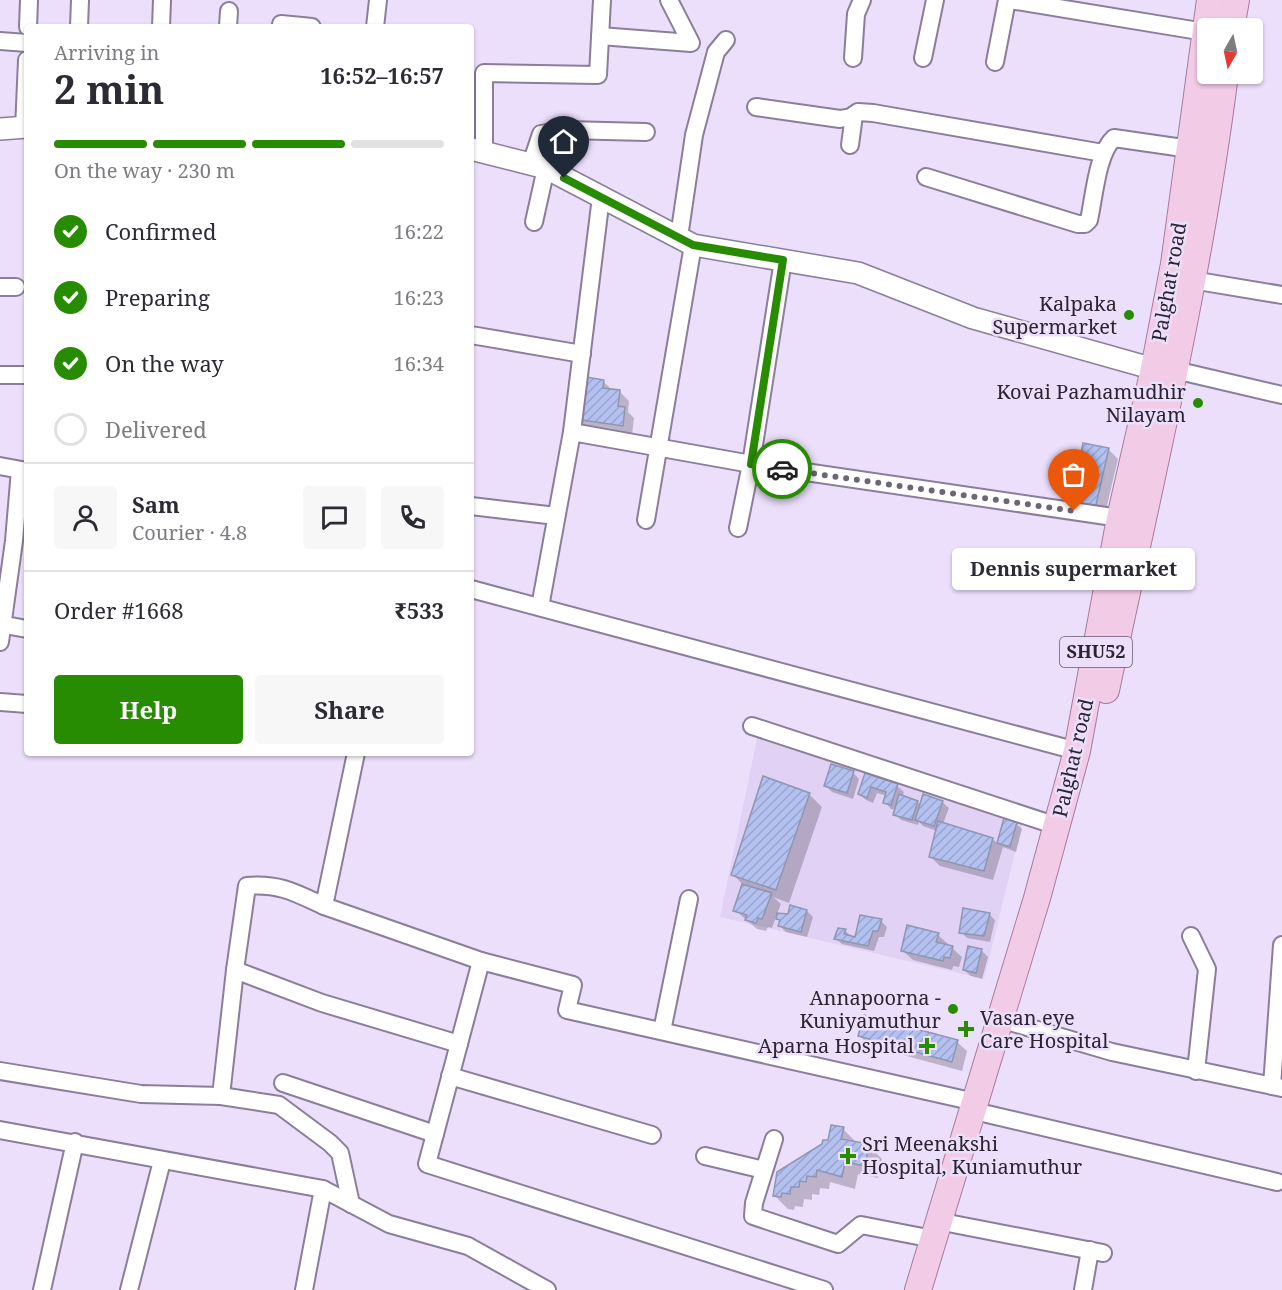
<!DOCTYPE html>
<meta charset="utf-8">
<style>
body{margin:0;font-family:"Noto Serif",serif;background:#f7f7f7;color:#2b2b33;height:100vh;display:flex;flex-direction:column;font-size:22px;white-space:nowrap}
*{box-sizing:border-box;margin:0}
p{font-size:20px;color:#7c7c81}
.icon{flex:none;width:33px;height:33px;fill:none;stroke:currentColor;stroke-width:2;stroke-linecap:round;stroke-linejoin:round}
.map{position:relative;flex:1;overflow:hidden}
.drawer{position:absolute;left:24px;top:24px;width:450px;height:732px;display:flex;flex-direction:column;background:#fff;border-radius:6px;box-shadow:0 2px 4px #0004}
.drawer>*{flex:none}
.needle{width:39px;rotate:189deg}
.controls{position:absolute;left:1197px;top:18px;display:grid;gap:12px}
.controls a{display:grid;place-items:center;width:66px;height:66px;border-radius:6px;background:#fff;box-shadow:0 2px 4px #0004;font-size:30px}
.pin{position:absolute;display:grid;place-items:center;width:51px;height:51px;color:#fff;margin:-62px -26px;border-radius:50% 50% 50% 0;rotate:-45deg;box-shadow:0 0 6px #0007}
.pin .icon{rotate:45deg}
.courier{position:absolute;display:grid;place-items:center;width:60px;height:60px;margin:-30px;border:4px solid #288c02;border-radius:50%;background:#fff;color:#222;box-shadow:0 2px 8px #0007}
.bubble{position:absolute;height:42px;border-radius:6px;background:#fff;box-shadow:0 2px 4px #0004;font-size:20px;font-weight:700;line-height:42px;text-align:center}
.headline em{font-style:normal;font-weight:700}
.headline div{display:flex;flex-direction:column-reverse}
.headline{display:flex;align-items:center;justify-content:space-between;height:102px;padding:0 30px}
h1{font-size:39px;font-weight:700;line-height:45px}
.bar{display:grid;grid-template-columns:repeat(4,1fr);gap:9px 6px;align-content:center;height:72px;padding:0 30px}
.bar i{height:8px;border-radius:4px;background:#e1e1e2}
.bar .on{background:#288c02}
.bar p{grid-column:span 4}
.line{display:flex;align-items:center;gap:15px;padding:0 30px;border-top:2px solid #e1e1e2}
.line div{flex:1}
.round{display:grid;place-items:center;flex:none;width:63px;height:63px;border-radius:6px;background:#f7f7f7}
ol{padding:0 30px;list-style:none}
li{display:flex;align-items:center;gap:18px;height:66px}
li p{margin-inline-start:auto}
li .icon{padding:6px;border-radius:50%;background:#288c02;color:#fff;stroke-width:4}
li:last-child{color:#7c7c81}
li i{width:33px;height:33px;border:3px solid #e1e1e2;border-radius:50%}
.cta{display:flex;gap:12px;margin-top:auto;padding:12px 30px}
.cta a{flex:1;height:69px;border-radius:6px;background:#288c02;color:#fff;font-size:24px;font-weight:700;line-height:69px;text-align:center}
.cta a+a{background:#f7f7f7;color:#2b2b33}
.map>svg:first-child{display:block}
.built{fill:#e1d1f5}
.shadow{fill:#0003}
.building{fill:url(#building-hatch);stroke:#8e96b1;stroke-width:1.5}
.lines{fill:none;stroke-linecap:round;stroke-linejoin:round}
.minor-casing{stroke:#8a7e98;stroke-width:20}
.tertiary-casing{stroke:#8a7e98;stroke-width:24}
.primary-casing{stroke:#a77b9c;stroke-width:28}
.minor{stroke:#fff;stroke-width:16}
.tertiary{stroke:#fff;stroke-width:21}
.primary{stroke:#f2cbe6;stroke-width:26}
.done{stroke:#6e6677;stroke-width:6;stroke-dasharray:0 10.8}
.route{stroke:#288c02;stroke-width:8}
.poi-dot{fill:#288c02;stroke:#ecdffc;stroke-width:2}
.labels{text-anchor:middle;stroke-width:5;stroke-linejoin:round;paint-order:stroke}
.shield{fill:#ecdffc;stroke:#645d6d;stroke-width:1.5}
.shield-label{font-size:18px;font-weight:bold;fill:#2a2530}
.street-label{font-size:20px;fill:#2a2530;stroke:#ecdffc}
.poi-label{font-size:20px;fill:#2a2530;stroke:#ecdffc;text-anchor:end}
</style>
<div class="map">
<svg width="1282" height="1290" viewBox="0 0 1282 1290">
<defs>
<pattern id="building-hatch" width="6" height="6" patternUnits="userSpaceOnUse" patternTransform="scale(1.5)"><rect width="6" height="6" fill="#b3c0f0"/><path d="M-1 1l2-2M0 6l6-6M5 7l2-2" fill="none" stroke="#9aa5ce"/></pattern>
</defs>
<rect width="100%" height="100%" fill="#ecdffc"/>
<path class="built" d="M758,734L1023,821L984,979L720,917Z"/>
<g class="shadow">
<path d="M603,381L613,391L620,392L629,401L628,412L634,418L632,435L587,429L577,419Z"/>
<path d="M1108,449L1118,459L1104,518L1083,513Z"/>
<path d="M853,773L859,779L853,799L832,792L826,786Z"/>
<path d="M866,775L897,786L904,792L902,797L917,802L921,806L942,802L949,808L943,824L993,839L998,844L1005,820L1016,823L1022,829L1016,852L1003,847L993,880L940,866L930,856L937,831L923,826L919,822L918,825L901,820L895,814L896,810L891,809L885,802L887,796L877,793L873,803L866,800L860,794Z"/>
<path d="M809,794L822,807L789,903L773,897L781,904L777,914L789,916L807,911L813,917L807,937L786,932L780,926L781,922L776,917L772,928L768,927L766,931L757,929L735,910L743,885L733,874Z"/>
<path d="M989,914L995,920L990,942L967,938L961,932Z"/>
<path d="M881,921L887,927L884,937H879L874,951L842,944L835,938L839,930L845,931L856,939Z"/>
<path d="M938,935L948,944L947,947L952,948L962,957L959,967L953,966L952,970L913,960L903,951Z"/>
<path d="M969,948L982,951L988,957L982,979L971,976L964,970Z"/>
<path d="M860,1036L957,1042L967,1051L962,1071L870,1046Z"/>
<path d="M843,1129L856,1142L869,1146L882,1159L878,1178L858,1174L855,1189L830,1182L829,1189L820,1188L819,1195L812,1194V1200L804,1199L803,1207L795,1206L794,1210L788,1209L775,1196Z"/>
</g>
<g class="building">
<path d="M581,376L604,380L603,388L620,390L618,406L625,407L623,426L575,419Z"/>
<path d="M1083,443L1109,448L1095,509L1071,503Z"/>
<path d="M831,764L854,771L847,793L824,786Z"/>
<path d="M865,773L898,784L891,805L883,803L886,792L871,787L867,798L858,794Z"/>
<path d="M763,776L810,793L776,890L731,875Z"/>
<path d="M899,794L918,801L912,820L893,815Z"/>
<path d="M923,794L943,801L934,826L915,820Z"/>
<path d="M1004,818L1017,822L1010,847L997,843Z"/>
<path d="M938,821L993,838L984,871L929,857Z"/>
<path d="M742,884L772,893L762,919L758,918L756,923L745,920L747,915L733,911Z"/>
<path d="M790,905L807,910L801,932L778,926L780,920L776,919L777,913L788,914Z"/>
<path d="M963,908L990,913L984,936L959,933Z"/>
<path d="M860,915L882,919L878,931H873L868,946L834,939L838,928L846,929L844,934L855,937Z"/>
<path d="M907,925L939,933L936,942L953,946L950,958L944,957L943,961L901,951Z"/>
<path d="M968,946L982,949L976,973L963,970Z"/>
<path d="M864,1015L958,1040L952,1062L858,1036Z"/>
<path d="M831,1125L844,1127L841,1139L869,1144L865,1166L845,1162L842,1177L817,1170L816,1177L807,1176L806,1182L800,1181L799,1187H791L790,1194L782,1193L781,1197L773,1196L777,1172L822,1144L823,1140H828Z"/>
</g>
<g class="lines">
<g class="minor-casing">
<g id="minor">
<path d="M1010,0L1205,32"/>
<path d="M281,24L312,27"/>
<path d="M28,27L29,0"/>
<path d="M79,27L80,0"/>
<path d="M161,27L162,0"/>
<path d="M228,27L229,11"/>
<path d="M375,27L378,0"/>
<path d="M600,36L691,43L669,0"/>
<path d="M0,41L27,43"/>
<path d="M853,58L856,14L862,0"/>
<path d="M923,58L935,0"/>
<path d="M995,62L1007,0"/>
<path d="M756,107L840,119L851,117L858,112L873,113L1103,153"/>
<path d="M24,129L27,60"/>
<path d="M850,145L854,115"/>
<path d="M484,152V73L598,75L602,0"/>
<path d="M531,164L541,134L566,130L646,132"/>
<path d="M926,177L1078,224H1085L1089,220C1094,198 1097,153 1114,138L1190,149"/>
<path d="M534,222L546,168"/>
<path d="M679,237L694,135L716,52L726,40"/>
<path d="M1192,280L1282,295"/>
<path d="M0,287H16"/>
<path d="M471,335L582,354"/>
<path d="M1175,370L1282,395"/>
<path d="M0,375H27"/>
<path d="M572,432L601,197"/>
<path d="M0,466L27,471"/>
<path d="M471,506L556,516"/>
<path d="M646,520L693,245"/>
<path d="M738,528L751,464L783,260"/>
<path d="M471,589L1077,751"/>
<path d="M540,607L572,432L751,464L1120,518"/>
<path d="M0,624L27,629"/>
<path d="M0,642L14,541L20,470"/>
<path d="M0,702L27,704"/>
<path d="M752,726L1057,826"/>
<path d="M356,753L324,906L481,961L427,1164L824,1290"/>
<path d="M324,906C296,893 279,883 247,886L235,970L221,1096L279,1105L330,1143L340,1153L351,1204"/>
<path d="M1191,936L1207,969L1196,1071"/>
<path d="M481,961L573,985L567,1010L975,1102"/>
<path d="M235,970L322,1003L459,1044"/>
<path d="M1000,1019L1112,1052L1282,1088"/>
<path d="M662,1031L689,899"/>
<path d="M0,1071L141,1094L221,1096"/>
<path d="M450,1076L652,1135"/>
<path d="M283,1083L435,1134"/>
<path d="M1272,1086L1282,945"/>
<path d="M987,1114L1277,1182"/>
<path d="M0,1130L323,1189L389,1224L468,1246L547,1290"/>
<path d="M774,1139L754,1203L753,1216L838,1244L861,1225L933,1239"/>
<path d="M705,1156L764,1170"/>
<path d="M953,1224L1103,1253"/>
<path d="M42,1290L75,1142"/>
<path d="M129,1290L162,1161"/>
<path d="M304,1290L323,1189"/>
<path d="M1083,1290L1090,1250"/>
</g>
</g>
<g class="tertiary-casing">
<g id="tertiary">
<path d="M0,129L27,127"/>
<path d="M471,149L546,168L693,245L858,273L973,318L1154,369L1169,370"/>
</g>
</g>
<g class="primary-casing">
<g id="primary">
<path d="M1231,28L1236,0"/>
<path d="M1106,690C1149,486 1199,281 1225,74"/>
<path d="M918,1290L1037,898L1077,751L1120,518L1154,369L1174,264L1210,0"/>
</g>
</g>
<use href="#minor" class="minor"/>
<use href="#tertiary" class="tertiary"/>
<use href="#primary" class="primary"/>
</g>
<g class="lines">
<path class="done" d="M782,469L1074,511"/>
<path class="route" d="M564,178L693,245L783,260L751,464L782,469"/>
</g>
<g class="poi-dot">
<circle cx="1129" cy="315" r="6"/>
<circle cx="1198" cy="403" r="6"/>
<circle cx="953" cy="1009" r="6"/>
<path d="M963 1020h6v6h6v6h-6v6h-6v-6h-6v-6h6z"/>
<path d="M924 1037h6v6h6v6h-6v6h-6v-6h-6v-6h6z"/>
<path d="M845 1147h6v6h6v6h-6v6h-6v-6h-6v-6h6z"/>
</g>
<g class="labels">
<rect class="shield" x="1060" y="637" width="72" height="30" rx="4.5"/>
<g class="shield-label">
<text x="1096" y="658">SHU52</text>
</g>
<g class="street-label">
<text transform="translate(1169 282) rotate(-80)" y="7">Palghat road</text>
<text transform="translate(1073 758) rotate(-77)" y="7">Palghat road</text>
</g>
<g class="poi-label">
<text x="1117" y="311">Kalpaka<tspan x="1117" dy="23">Supermarket</tspan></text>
<text x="1186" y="399">Kovai Pazhamudhir<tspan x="1186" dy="23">Nilayam</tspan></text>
<text x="941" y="1005">Annapoorna -<tspan x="941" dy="23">Kuniyamuthur</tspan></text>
<text x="980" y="1025" text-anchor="start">Vasan eye<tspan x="980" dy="23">Care Hospital</tspan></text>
<text x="914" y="1053">Aparna Hospital</text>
<text x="862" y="1151" text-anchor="start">Sri Meenakshi<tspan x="862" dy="23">Hospital, Kuniamuthur</tspan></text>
</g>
</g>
</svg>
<div class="controls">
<a><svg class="needle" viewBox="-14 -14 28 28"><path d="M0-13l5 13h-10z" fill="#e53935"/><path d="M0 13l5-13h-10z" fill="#7c7c81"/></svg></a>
</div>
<div class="pin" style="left:1074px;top:511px;background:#ea580c"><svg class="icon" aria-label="bag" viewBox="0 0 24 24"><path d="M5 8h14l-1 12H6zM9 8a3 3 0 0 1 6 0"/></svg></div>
<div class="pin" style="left:564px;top:178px;background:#1f2937"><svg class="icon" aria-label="home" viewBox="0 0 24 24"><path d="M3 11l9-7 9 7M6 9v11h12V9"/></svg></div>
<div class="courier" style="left:782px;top:469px"><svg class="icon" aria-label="car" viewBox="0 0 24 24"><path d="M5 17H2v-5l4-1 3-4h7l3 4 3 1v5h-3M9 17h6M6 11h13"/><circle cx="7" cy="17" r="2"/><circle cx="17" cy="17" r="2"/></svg></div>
<div class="bubble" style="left:952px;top:548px;width:243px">Dennis supermarket</div>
<section class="drawer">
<div class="headline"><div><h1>2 min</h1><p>Arriving in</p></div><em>16:52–16:57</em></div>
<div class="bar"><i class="on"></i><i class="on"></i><i class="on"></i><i></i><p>On the way · 230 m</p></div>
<ol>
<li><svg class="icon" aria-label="check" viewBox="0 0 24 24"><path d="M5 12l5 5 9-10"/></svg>Confirmed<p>16:22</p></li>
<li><svg class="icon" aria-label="check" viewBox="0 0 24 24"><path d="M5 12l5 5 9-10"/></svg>Preparing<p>16:23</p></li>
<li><svg class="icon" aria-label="check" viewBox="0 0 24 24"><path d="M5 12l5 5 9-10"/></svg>On the way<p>16:34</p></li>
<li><i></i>Delivered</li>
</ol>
<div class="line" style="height:108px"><a class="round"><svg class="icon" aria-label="person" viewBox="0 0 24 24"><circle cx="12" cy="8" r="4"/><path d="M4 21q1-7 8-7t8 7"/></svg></a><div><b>Sam</b><p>Courier · 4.8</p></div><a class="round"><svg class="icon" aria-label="chat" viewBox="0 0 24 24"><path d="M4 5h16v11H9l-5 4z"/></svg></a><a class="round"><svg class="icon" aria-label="phone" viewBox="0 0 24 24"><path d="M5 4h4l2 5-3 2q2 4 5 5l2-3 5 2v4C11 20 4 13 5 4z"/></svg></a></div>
<div class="line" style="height:78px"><div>Order #1668</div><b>₹533</b></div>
<div class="cta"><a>Help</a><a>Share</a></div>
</section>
</div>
